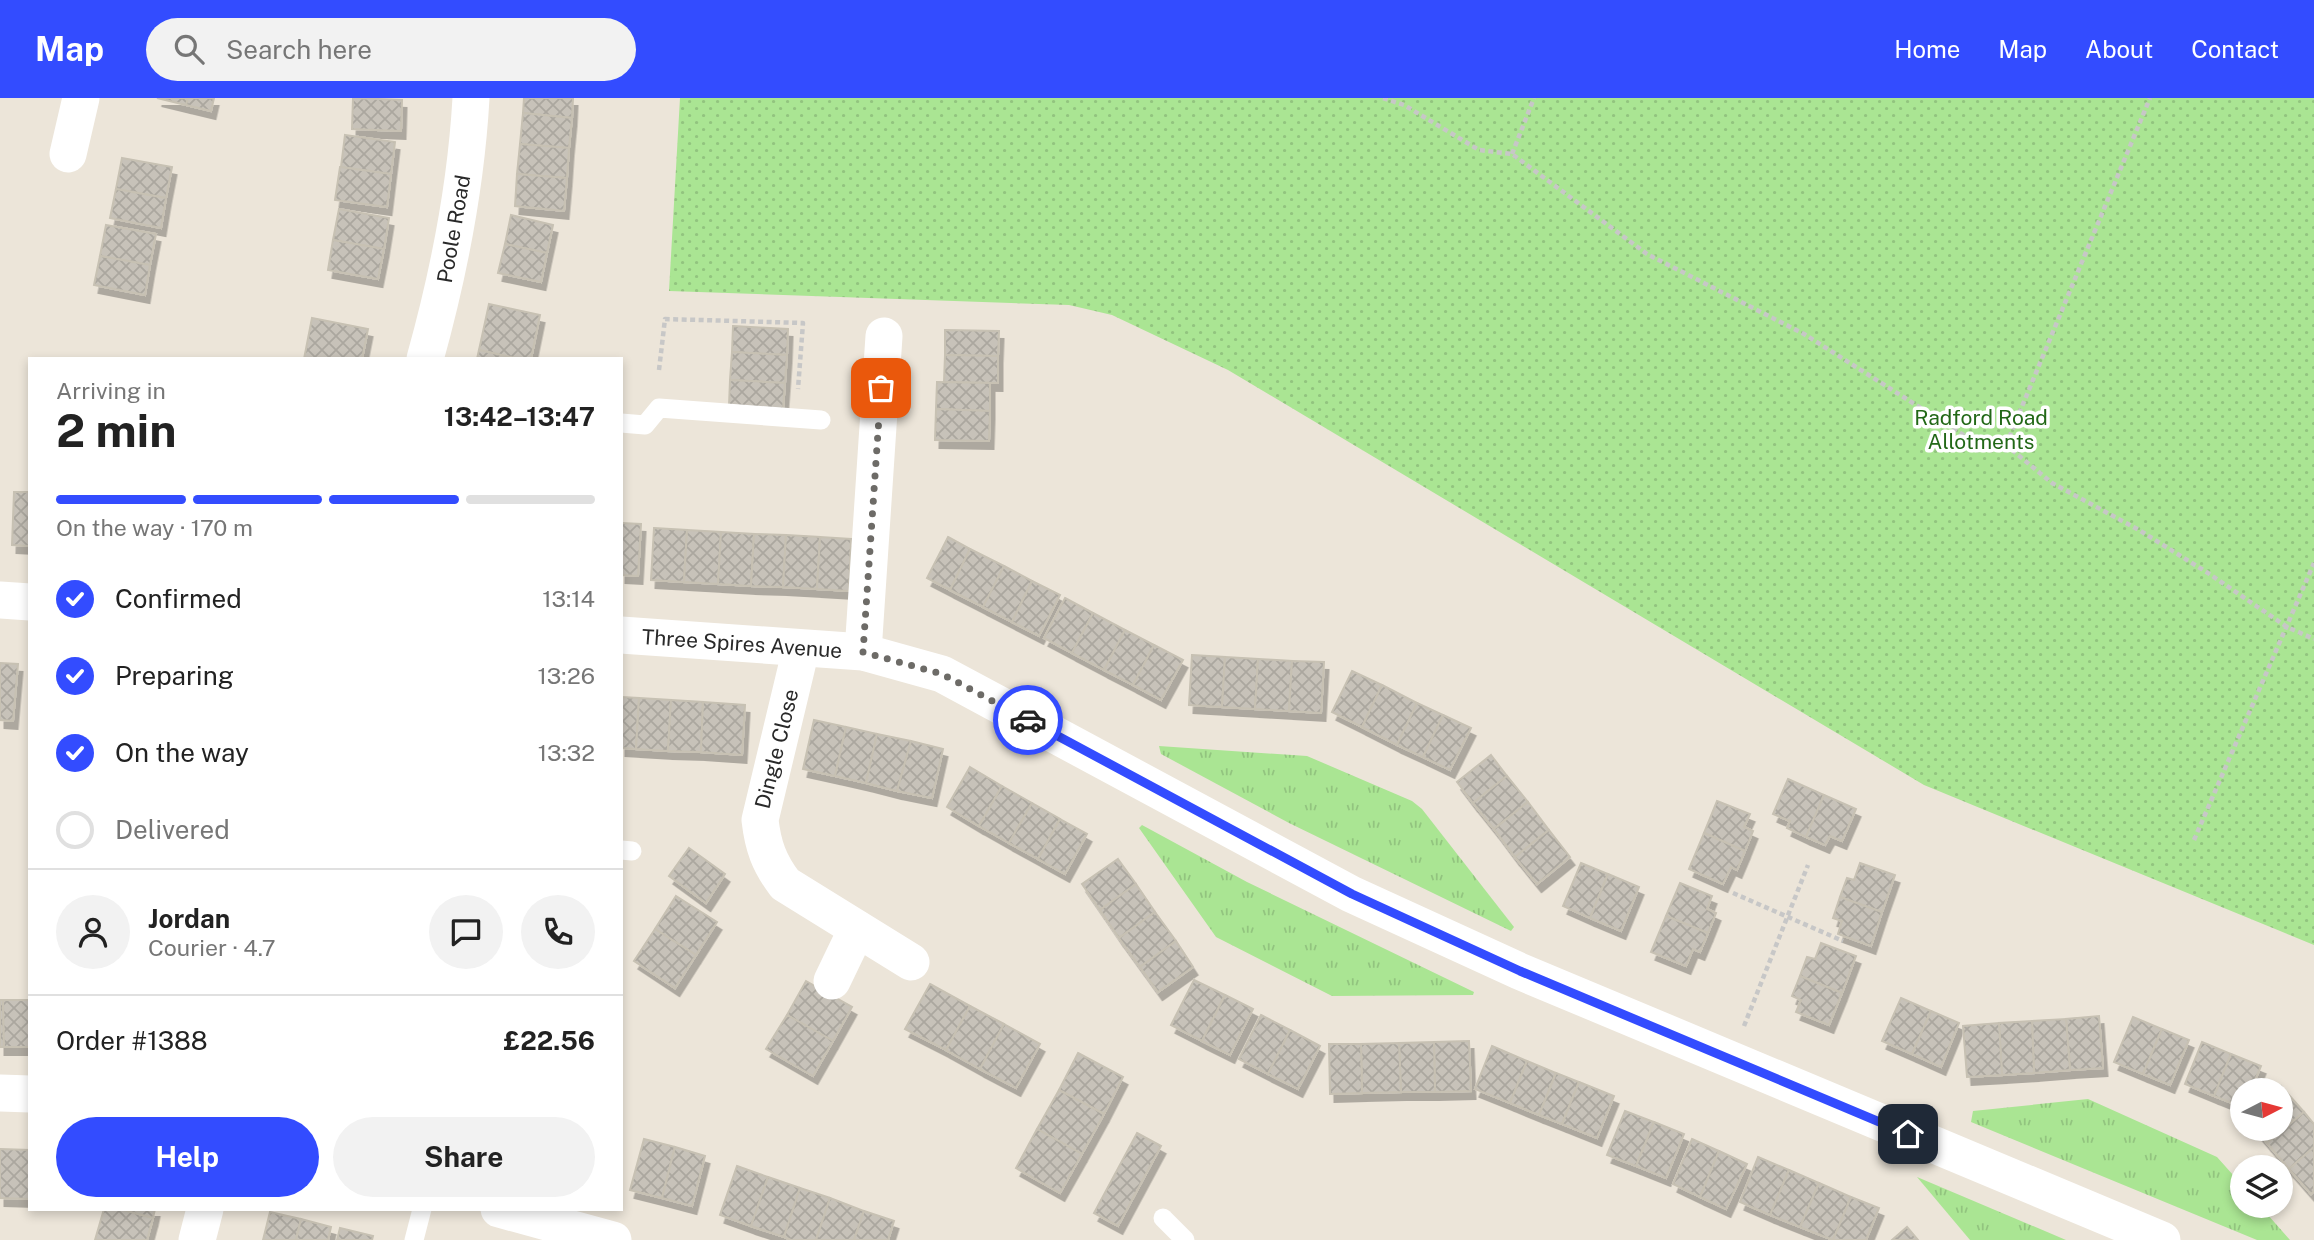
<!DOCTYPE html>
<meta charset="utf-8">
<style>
body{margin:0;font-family:"Public Sans",sans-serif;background:#f2f2f2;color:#222;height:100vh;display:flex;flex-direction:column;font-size:26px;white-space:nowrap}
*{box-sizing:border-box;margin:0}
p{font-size:23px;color:#767676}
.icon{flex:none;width:38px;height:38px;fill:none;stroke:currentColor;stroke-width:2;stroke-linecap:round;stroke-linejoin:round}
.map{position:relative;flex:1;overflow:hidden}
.details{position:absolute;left:28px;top:259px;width:595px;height:854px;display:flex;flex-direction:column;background:#fff;border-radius:0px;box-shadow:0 4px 10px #0003}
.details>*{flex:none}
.needle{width:46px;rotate:84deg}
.buttons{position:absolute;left:2230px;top:980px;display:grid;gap:14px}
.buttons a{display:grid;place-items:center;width:63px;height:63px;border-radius:50%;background:#fff;box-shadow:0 4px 10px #0003;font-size:35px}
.pin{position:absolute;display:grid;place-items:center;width:60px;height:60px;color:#fff;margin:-30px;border-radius:14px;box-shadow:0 4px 10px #0006}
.courier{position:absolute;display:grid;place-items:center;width:70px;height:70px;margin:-35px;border:5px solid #334cff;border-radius:50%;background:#fff;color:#222;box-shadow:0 2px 9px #0007}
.overview em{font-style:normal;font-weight:700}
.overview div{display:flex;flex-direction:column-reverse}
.overview{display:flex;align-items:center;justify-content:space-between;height:119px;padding:0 28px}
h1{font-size:46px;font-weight:700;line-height:52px}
.bar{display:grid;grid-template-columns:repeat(4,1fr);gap:10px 7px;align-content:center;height:84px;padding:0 28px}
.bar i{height:9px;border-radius:5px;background:#e0e0e0}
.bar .current{background:#334cff}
.bar p{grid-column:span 4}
.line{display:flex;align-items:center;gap:18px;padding:0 28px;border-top:2px solid #e0e0e0}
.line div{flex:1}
.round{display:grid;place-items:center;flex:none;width:74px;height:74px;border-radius:37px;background:#f2f2f2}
ol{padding:0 28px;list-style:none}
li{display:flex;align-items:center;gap:21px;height:77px}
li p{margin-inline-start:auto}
li .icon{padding:7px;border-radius:50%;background:#334cff;color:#fff;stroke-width:4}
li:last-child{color:#767676}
li i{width:38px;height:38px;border:4px solid #e0e0e0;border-radius:50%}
.action{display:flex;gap:14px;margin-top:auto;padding:14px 28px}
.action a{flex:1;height:80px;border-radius:42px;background:#334cff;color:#fff;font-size:28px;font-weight:700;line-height:80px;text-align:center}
.action a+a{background:#f2f2f2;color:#222}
header{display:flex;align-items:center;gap:42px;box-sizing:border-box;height:98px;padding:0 35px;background:#334cff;color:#fff}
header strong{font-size:33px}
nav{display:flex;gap:38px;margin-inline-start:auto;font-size:24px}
.search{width:490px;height:63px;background:#f2f2f2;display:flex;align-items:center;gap:18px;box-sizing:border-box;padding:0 24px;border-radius:38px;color:#767676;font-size:26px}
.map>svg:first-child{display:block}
.grass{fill:url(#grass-tufts)}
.park{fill:url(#park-dots)}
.building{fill:url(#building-cross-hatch);stroke:#c7c1b3;stroke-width:2;filter:url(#shadow)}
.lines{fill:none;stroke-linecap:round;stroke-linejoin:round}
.path{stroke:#c7c7c7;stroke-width:4.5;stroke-dasharray:5 3.5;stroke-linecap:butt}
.lane{stroke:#fff;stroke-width:19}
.street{stroke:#fff;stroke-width:37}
.done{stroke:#6d6b67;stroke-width:7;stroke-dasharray:0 12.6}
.route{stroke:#334cff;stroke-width:9}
.labels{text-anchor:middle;stroke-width:7;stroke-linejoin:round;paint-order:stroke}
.street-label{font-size:21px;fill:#292929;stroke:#fff}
.park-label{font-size:21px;fill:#226817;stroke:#fff}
</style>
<header>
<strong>Map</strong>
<div class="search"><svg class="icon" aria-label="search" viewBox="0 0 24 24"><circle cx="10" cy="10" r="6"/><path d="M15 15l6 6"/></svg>Search here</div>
<nav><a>Home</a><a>Map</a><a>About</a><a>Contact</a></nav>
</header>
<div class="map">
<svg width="2314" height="1142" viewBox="0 0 2314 1142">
<defs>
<pattern id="grass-tufts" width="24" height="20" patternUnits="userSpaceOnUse" patternTransform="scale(1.75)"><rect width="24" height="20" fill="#aae593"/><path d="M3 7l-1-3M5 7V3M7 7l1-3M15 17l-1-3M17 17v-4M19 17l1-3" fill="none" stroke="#92c47f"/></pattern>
<pattern id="park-dots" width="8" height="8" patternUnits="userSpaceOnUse" patternTransform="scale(1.75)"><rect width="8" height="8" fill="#aae593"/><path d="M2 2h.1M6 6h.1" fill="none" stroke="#92c47f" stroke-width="1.8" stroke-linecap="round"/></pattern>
<pattern id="building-cross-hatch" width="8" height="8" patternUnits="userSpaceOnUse" patternTransform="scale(1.75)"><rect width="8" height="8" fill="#c7c2b9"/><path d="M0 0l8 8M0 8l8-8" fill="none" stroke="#aba79f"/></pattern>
<filter id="shadow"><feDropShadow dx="4.5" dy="8" stdDeviation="0" flood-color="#0004"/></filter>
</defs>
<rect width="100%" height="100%" fill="#ece5d9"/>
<g class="grass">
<path d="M1159,648L1307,658L1412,703L1422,711L1514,829L1511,833L1289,725L1161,656Z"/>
<path d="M1142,727L1247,784L1474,894L1473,897L1332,898L1216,839L1139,730Z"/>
<path d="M2088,1001L2217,1059L2242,1087V1108H2260L2290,1142H2257L1971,1024L1973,1013Z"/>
<path d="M1917,1079L2066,1142H1970Z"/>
</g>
<path class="park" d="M680,0H2314V847L1924,687L1228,272L1112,217L1069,207L669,193Z"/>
<g class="building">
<path d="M157,0H188L186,7Z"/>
<path d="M188,0H214L211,13L186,7Z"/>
<path d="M353,0L402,2L401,33L352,31Z"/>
<path d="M524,0H573L572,20L523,15Z"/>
<path d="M523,15L572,20L569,50L520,46Z"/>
<path d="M345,37L395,44L391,76L341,69Z"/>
<path d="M520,46L569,50L567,80L517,76Z"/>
<path d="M122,60L172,69L166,100L116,91Z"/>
<path d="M340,69L391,76L387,109L335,102Z"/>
<path d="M517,76L567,80L564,113L515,108Z"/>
<path d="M116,91L166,100L161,130L110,120Z"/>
<path d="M339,111L389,120L384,151L333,142Z"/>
<path d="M511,117L553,127L547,155L505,146Z"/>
<path d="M106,127L156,136L150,167L100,158Z"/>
<path d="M333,142L384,151L378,181L328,172Z"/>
<path d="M505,146L547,155L541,184L498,175Z"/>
<path d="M100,158L150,167L145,197L94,187Z"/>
<path d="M489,206L540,217L531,261H519L479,252Z"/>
<path d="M312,220L368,231L362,261H304Z"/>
<path d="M733,228L788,231L787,257L732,254Z"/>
<path d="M945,232L999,233L998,258L945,257Z"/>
<path d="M479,252L519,261H477Z"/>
<path d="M732,254L787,257L785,285L730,282Z"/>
<path d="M945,257L998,258V285L944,284Z"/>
<path d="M730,282L785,285L783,311L729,308Z"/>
<path d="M937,284L990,285V313L936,311Z"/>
<path d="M936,311L990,313L989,343L935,342Z"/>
<path d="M14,394H30V448L12,447Z"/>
<path d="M621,425L641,426L638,478L621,477Z"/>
<path d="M654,430L687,432L684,484L651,482Z"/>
<path d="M687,432L721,434L718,486L684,484Z"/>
<path d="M721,434L754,436L751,488L718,486Z"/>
<path d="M754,436L786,437L783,489L751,488Z"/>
<path d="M786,437L820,439L817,491L783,489Z"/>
<path d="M820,439L851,441L849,493L817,491Z"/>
<path d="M948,439L970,451L950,492L927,480Z"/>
<path d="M970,451L1004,468L983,509L950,492Z"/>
<path d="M1004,468L1032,483L1012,524L983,509Z"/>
<path d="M1032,483L1060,497L1039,538L1012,524Z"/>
<path d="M1065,500L1093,515L1072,555L1044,540Z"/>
<path d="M1093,515L1125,532L1104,572L1072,555Z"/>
<path d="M1125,532L1154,547L1133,587L1104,572Z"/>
<path d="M1154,547L1183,562L1161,602L1133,587Z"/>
<path d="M1192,557L1225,559L1222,609L1189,607Z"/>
<path d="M1225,559L1258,561L1255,611L1222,609Z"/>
<path d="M1258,561L1292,563L1289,613L1255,611Z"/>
<path d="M1292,563L1324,564L1321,615L1289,613Z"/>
<path d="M0,565L18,566L13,623L0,622Z"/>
<path d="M1352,573L1382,587L1362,629L1332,614Z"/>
<path d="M1382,587L1417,605L1397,647L1362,629Z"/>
<path d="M621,599L639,600L636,651L621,650Z"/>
<path d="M639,600L671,602L668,653L636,651Z"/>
<path d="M671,602L703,604L701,654L668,653Z"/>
<path d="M703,604L745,607L742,657L701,654Z"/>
<path d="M1417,605L1443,617L1423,659L1397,647Z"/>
<path d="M1443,617L1471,630L1450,672L1423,659Z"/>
<path d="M814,622L846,629L835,678L803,671Z"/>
<path d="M846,629L877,636L866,685L835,678Z"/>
<path d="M877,636L911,643L897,693L866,685Z"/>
<path d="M911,643L943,651L932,700L897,693Z"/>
<path d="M1491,657L1507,678L1473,705L1457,684Z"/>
<path d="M970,669L1002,688L979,728L947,709Z"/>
<path d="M1507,678L1528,704L1494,731L1473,705Z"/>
<path d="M1788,681L1824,697L1806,739L1787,730L1790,723L1773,716Z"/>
<path d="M1002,688L1032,705L1009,745L979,728Z"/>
<path d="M1824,697L1856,711L1842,743L1830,738L1825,747L1806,739Z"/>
<path d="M1717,703L1750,716L1744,729L1753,733L1745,753L1704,735Z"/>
<path d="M1528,704L1549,732L1515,759L1494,731Z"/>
<path d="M1032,705L1060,721L1038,761L1009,745Z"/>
<path d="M1060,721L1087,736L1065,776L1038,761Z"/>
<path d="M1549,732L1570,759L1537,786L1515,759Z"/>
<path d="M1704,735L1745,753L1737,772L1731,769L1723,786L1689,771Z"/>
<path d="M689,750L725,776L706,805L669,778Z"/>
<path d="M1118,761L1136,786L1100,812L1082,786Z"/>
<path d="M1581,765L1608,776L1590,820L1563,808Z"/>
<path d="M1860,765L1895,777L1882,814L1840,799L1847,780L1854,782Z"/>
<path d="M1608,776L1639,789L1621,833L1590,820Z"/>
<path d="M1680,785L1712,798L1707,811L1716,815L1708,835L1666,818Z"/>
<path d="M1136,786L1155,814L1119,840L1100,812Z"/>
<path d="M676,798L717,824L696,857L655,831Z"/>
<path d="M1840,799L1882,814L1871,848L1838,836L1842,823L1833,820Z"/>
<path d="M1155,814L1176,843L1140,869L1119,840Z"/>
<path d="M1666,818L1708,835L1700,854L1693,851L1686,868L1651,854Z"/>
<path d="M655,831L696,857L675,890L634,863Z"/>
<path d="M1176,843L1193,869L1158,894L1140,869Z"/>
<path d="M1821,845L1856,858L1842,895L1800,878L1807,859L1815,861Z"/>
<path d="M1800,878L1842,895L1829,927L1796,914L1801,902L1792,898Z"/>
<path d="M1194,882L1225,897L1202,943L1171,927Z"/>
<path d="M806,883L852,909L833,943L787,917Z"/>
<path d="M930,886L970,908L946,952L905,931Z"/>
<path d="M1225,897L1253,911L1230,957L1202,943Z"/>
<path d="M1901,900L1931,913L1912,956L1882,943Z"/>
<path d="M0,902H3L4,949H0Z"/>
<path d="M3,902H30V949H4Z"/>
<path d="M970,908L1004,926L980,971L946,952Z"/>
<path d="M1931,913L1959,925L1941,969L1912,956Z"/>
<path d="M787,917L833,943L813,978L766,951Z"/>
<path d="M1261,917L1290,932L1268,976L1239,961Z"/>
<path d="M2099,918L2103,970L2070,972L2066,921Z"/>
<path d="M2133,919L2162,931L2143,976L2114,964Z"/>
<path d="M2066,921L2070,972L2034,975L2032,923Z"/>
<path d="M2032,923L2034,975L2002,977L1999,925Z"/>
<path d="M1999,925L2002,977L1967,979L1963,928Z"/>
<path d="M1004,926L1040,946L1016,990L980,971Z"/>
<path d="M2162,931L2189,942L2170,987L2143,976Z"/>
<path d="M1290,932L1320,948L1298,991L1268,976Z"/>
<path d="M1469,943L1471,993L1435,994L1434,944Z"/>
<path d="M1434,944L1435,994H1401L1399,945Z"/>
<path d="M2202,944L2231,956L2214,998L2185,986Z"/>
<path d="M1399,945L1401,994L1362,995L1361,946Z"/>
<path d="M1329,946H1361L1362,995L1330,996Z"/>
<path d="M1492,948L1527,963L1510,1005L1475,991Z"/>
<path d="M1078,955L1123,979L1104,1016L1059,992Z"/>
<path d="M2231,956L2261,968L2251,992H2242V1009L2214,998Z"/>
<path d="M1527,963L1556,975L1539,1017L1510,1005Z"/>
<path d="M1556,975L1579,984L1562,1026L1539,1017Z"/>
<path d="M1579,984L1614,998L1597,1040L1562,1026Z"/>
<path d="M2281,988L2304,1014L2267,1045L2255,1031H2280V992H2276Z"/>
<path d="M1059,992L1104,1016L1082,1056L1037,1031Z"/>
<path d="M1625,1013L1654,1024L1636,1068L1607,1057Z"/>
<path d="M2304,1014L2314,1026V1049L2289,1071L2267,1045Z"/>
<path d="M1654,1024L1684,1036L1666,1080L1636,1068Z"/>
<path d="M1037,1031L1082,1056L1060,1095L1016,1070Z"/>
<path d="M1137,1035L1161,1048L1118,1128L1094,1115Z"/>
<path d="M644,1041L675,1049L662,1100L630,1092Z"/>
<path d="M1692,1041L1719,1053L1700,1099L1673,1086Z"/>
<path d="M675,1049L705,1058L692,1108L662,1100Z"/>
<path d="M2314,1049V1093L2311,1096L2289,1071Z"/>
<path d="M0,1051L30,1052V1101L0,1100Z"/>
<path d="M1719,1053L1747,1066L1726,1111L1700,1099Z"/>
<path d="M1758,1059L1789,1072L1770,1117L1740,1104Z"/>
<path d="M737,1068L768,1079L751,1128L720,1117Z"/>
<path d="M1789,1072L1819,1085L1800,1129L1770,1117Z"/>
<path d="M768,1079L800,1090L784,1139L751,1128Z"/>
<path d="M1819,1085L1851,1099L1833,1142L1800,1129Z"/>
<path d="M800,1090L830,1100L816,1142H791L784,1139Z"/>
<path d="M1851,1099L1879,1110L1866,1142H1833Z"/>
<path d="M830,1100L864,1113L854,1142H816Z"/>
<path d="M104,1111H120L153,1120L147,1142H95Z"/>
<path d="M120,1111H155L153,1120Z"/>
<path d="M864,1113L894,1123L888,1142H854Z"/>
<path d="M270,1114L301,1121L296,1142H263Z"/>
<path d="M301,1121L331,1129L328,1142H296Z"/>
<path d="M1907,1129L1918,1142H1892Z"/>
<path d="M340,1130L373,1138L372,1142H337Z"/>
</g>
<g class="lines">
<g class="path">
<path d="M1383,0L1404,7L1479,52L1512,56L1647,156L1804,236L1987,352L2006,347L2052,385L2139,432L2208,475L2287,529L2314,541"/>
<path d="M1512,56L1534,0"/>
<path d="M659,272L665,221L803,225L798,291"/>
<path d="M2006,347L2150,0"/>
<path d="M2194,742L2314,465"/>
<path d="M1733,795L1843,843"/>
<path d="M1744,928L1808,767"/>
</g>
<g class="lane">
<path d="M621,325L645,327L659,310L821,322"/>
<path d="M621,752L632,753"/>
<path d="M1163,1120L1185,1142"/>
<path d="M414,1142L422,1111"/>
</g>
<g class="street">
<path d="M68,56L81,0"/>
<path d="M425,261C449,175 466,89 471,0"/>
<path d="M0,502L30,504"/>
<path d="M621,537L863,554L942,576L1351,796L1519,873L2162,1142"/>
<path d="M801,551L760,722C763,748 769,765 785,786L911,864"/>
<path d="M863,554L884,238"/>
<path d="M832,883L857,831"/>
<path d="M0,995L30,996"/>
<path d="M499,1111L613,1142"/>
<path d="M197,1142L205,1111"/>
</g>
</g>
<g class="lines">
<path class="done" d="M881,290L863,554L942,576L1028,622"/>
<path class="route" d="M1028,622L1352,796L1520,873L1908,1036"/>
</g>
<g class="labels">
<g class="street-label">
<text transform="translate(454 131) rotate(-80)" y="7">Poole Road</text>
<text transform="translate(742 546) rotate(4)" y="7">Three Spires Avenue</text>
<text transform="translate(777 651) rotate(-76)" y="7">Dingle Close</text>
</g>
<g class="park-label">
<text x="1981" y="327">Radford Road<tspan x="1981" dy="24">Allotments</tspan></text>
</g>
</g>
</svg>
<div class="buttons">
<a><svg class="needle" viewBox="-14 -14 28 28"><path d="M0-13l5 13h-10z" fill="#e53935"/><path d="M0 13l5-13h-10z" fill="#767676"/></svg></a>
<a><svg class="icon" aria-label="layers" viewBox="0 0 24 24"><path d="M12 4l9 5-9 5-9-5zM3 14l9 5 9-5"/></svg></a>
</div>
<div class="pin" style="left:881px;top:290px;background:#ea580c"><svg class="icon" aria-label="bag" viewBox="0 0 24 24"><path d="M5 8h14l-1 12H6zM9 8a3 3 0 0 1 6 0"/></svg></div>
<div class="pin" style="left:1908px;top:1036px;background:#1f2937"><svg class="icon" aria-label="home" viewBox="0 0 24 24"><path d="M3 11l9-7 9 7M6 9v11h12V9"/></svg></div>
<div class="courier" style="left:1028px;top:622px"><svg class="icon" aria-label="car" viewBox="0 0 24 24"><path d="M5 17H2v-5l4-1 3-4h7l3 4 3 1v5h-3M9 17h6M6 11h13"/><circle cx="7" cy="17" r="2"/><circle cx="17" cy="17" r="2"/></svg></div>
<section class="details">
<div class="overview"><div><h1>2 min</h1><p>Arriving in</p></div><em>13:42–13:47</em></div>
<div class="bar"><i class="current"></i><i class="current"></i><i class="current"></i><i></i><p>On the way · 170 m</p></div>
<ol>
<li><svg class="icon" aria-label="check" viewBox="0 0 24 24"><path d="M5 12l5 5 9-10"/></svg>Confirmed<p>13:14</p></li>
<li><svg class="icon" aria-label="check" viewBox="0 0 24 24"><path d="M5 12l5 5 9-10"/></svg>Preparing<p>13:26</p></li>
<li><svg class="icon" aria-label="check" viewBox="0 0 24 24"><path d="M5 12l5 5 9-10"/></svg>On the way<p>13:32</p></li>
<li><i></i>Delivered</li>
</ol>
<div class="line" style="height:126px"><a class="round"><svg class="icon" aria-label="person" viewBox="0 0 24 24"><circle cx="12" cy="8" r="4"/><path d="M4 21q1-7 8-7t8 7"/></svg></a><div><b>Jordan</b><p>Courier · 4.7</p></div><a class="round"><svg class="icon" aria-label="chat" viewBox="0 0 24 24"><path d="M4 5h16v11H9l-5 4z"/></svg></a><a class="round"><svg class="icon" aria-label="phone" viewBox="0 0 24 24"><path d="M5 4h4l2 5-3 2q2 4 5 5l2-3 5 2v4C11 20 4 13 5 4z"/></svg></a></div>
<div class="line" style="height:91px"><div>Order #1388</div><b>£22.56</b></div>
<div class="action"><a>Help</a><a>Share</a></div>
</section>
</div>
